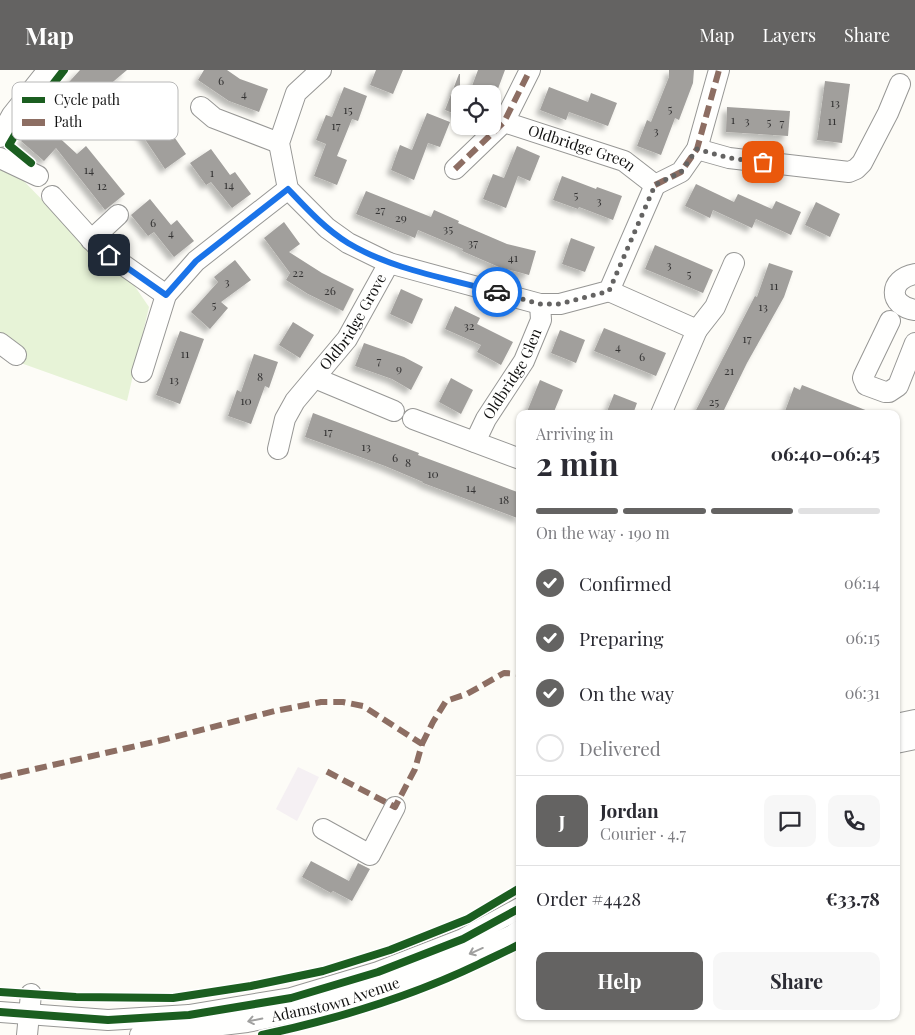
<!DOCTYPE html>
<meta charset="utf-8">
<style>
body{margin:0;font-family:"Playfair Display",serif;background:#f7f7f7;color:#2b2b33;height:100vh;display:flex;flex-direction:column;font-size:19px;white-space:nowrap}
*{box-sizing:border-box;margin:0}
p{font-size:16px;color:#7c7c81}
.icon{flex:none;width:28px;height:28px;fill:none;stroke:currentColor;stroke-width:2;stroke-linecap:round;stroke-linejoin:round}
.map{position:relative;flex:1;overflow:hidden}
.panel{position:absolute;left:516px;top:340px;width:384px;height:610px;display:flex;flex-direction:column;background:#fff;border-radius:10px;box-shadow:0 1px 4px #0004}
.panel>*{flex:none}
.fabs{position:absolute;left:451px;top:15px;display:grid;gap:10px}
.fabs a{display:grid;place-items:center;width:50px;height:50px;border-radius:10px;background:#fff;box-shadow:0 1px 4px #0004;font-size:25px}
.pin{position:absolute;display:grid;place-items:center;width:42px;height:42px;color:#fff;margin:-21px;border-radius:10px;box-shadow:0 2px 8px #0006}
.courier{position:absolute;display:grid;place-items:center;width:50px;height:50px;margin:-25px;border:4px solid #1a73e8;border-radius:50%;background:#fff;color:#222;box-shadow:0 1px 6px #0007}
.head em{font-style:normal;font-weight:700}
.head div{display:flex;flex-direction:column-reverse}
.head{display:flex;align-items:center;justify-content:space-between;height:85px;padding:0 20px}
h1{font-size:32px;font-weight:700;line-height:38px}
.bar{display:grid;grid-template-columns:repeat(4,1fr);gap:8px 5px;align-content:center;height:60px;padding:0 20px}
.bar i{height:6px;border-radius:4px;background:#e1e1e2}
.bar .on{background:#646362}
.bar p{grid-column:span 4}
.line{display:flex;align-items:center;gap:12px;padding:0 20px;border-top:1px solid #e1e1e2}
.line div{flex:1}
.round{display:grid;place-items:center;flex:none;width:52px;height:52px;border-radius:10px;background:#f7f7f7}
ol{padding:0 20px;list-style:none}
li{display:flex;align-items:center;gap:15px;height:55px}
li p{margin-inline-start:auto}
li .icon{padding:5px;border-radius:50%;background:#646362;color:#fff;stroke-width:4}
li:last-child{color:#7c7c81}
li i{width:28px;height:28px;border:2px solid #e1e1e2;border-radius:50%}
.button{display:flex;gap:10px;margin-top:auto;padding:10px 20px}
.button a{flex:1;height:58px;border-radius:10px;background:#646362;color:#fff;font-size:20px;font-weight:700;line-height:58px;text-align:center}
.button a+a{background:#f7f7f7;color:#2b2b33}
header{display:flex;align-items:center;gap:30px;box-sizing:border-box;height:70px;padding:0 25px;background:#646362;color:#fff}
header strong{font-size:24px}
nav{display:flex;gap:28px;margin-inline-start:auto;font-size:18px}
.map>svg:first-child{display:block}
.industrial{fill:#f5f0f3}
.green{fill:#e7f3d7}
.building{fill:#a19f9c;filter:url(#shadow)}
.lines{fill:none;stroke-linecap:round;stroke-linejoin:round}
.minor-casing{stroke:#979795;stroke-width:22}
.minor{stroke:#fffffe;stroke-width:20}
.quiet{stroke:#8d6e63;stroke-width:6;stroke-dasharray:12 6;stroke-linecap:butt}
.cycleway-casing{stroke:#fff;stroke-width:11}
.cycleway{stroke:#1b5e20;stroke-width:8}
.oneway{stroke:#a0a09f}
.done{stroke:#646362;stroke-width:5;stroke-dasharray:0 9}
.route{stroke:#1a73e8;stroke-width:6}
.labels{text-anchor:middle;stroke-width:5;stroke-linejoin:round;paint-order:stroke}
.number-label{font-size:12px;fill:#353434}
.street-label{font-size:15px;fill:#111;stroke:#fff}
.key{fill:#fff;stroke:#b8b8b8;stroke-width:1}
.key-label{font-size:14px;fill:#111}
</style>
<header>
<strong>Map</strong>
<nav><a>Map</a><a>Layers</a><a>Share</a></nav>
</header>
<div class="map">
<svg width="915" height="965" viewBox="0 0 915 965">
<defs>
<filter id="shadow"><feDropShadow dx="-4.5" dy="4.5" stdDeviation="2.5" flood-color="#0004"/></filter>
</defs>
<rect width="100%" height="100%" fill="#fdfcf7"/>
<path class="industrial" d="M298,697L319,707L297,751L276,739Z"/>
<path class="green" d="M0,97L15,102L53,141L127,205L149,237L127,331L4,287L0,266Z"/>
<g class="building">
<path d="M80,0H127L108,16L106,13L81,41L60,22Z"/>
<path d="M204,0H227L240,9L268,19L259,42L229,31L198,10Z"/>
<path d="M376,0H403L393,24L370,15Z"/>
<path d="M478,0H505L496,24H469Z"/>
<path d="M669,0H694L693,13L679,50L675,48L661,85L637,76L647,50L651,52L669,7Z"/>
<path d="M459,4H460V46L445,40Z"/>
<path d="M825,11L850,14L842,73L817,70Z"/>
<path d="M344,17L367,26L358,51L352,49L337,86L347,90L337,115L314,106L326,74L316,70L326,45L332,47Z"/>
<path d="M549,17L588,32L591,23L617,33L608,56L569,42L566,50L540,40Z"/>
<path d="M150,32L186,84L165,99L130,47Z"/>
<path d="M727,37L790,41L788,66L726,62Z"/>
<path d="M427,43L450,52L440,77L428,73L414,110L391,100L400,75L412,80Z"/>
<path d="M40,50L77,84L86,76L125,124L105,140L56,78L44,91L21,71Z"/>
<path d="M517,76L540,86L530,111L518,106L506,138L483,129L493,104L504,108Z"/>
<path d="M211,79L230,105L235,102L251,124L232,138L211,112L206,115L190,93Z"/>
<path d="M562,106L596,119L597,117L622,126L613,150L579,137L578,139L553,130Z"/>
<path d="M696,114L734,132L738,124L772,139L776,131L801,142L791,165L756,149L752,158L713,140L710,148L685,136Z"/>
<path d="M366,121L431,147L434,140L459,151L458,153L507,174L536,181L529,205L499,197L462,181L463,179L418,160L415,168L356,144Z"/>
<path d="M150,129L171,155L177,150L194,171L174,187L154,162L148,166L131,145Z"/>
<path d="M816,132L840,144L830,167L805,155Z"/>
<path d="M284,152L300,174L289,182L322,203L354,219L343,241L308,224L286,210L290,203L264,168Z"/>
<path d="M571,168L595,177L585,202L562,194Z"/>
<path d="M655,175L713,200L703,223L645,199Z"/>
<path d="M235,190L251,210L221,232L228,238L210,259L191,242L218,212L214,207Z"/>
<path d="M769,193L793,201L784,227L747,293L722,344H694L755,226L757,227Z"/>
<path d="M401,219L423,229L412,254L390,244Z"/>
<path d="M455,236L480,248L477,254L513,272L501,295L477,282L481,275L445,259Z"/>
<path d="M293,252L314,265L300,288L279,275Z"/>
<path d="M604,258L666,283L656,306L594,281Z"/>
<path d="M560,260L585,270L576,293L551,283Z"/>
<path d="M180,261L204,269L180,334L156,325Z"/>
<path d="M364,273L404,287L423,297L411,320L392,309L355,296Z"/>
<path d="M254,284L278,292L269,318L265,316L251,354L228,346L237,320L241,322Z"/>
<path d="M451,308L473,320L461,344L439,332Z"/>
<path d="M540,310L563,320L553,344H526Z"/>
<path d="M802,315L873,343V344H784L794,317L800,320Z"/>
<path d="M614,324L637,333L633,344H606Z"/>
<path d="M313,343L419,383L418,385L520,423V449L423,413V412L385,396L305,367Z"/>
<path d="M311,791L349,811L358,793L370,799L352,831L333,821L331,823L302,807Z"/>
</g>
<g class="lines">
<g class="minor-casing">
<g id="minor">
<path d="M321,0L296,23L279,73L288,119L327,158L348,173L389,193L540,234H560L609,221L655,115"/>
<path d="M201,37L214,48L279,73"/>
<path id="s1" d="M504,52L624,91L655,115"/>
<path d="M0,67L12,45L48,0"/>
<path d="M697,79L729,88L849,102L856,99L862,93L888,43L900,14"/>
<path d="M0,88L38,106"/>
<path d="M455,99L504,52L530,0"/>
<path d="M655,115L681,102L697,79L719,0"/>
<path d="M52,126L98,177L166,225"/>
<path d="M91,170L118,145"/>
<path d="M915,204C888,209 888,236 915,240"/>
<path d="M609,221L697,260L715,237L734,193"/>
<path d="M890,251L864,305L863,308L866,315L885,322H889L898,316L915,273"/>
<path d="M0,273L16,285"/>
<path d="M142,302L166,225L196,191L288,119"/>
<path d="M315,308L394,341"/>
<path d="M661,344L697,260"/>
<path d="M413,349L520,389"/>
<path id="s2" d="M475,372L486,349L524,291L541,250L540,234"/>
<path id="s3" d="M278,379L285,349L295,331L347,269L389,193"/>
<path d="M896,654L915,650"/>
<path d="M896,673L915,669"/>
<path d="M323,759L370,785L395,737"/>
<path d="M0,942L108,950L189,945L291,928L378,902L463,869L520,838"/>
<path d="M27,965L31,924"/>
<path id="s4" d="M140,965L247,952L336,934L426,903L511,866L520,860"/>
</g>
</g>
<use href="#minor" class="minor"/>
<g class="quiet">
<path d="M455,99L504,52L530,0"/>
<path d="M655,115L681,102L697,79L719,0"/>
<path d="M422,674L433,652L446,631L467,624L504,603L520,604"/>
<path d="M0,707L158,671L275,641L321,632H343L363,636L422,674L415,699L395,737L322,699"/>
</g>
<g class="cycleway-casing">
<g id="cycleway">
<path d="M31,93L9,75L19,58L64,0"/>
<path d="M0,922L76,927L173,928L251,916L323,901L390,880L468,849L520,818"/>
<path d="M0,942L108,950L189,945L291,928L378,902L463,869L520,838"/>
<path d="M262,965C337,949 410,927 479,894C493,887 507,881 520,874"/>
</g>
</g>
<use href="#cycleway" class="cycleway"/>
</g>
<defs><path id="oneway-shaft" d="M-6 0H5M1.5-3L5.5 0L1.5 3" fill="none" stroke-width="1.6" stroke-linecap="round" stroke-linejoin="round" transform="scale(1.25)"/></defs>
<g class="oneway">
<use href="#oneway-shaft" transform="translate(476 881) rotate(156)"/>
<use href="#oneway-shaft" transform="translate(255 950) rotate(169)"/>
</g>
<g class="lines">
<path class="done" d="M497,222L540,234H560L609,221L655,115L681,102L697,79L729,88L763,92"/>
<path class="route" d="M109,185L166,225L196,191L288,119C306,138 325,159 348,173C393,200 447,208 497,222"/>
</g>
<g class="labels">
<g class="number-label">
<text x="221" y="15">6</text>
<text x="244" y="28">4</text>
<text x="835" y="37">13</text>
<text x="670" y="43">5</text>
<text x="348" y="44">15</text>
<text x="733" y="54">1</text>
<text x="747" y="55">3</text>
<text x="832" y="55">11</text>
<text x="769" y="56">5</text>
<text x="782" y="57">7</text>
<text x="336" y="60">17</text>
<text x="656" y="65">3</text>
<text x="89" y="104">14</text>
<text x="212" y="107">1</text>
<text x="229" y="119">14</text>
<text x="102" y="120">12</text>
<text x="576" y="129">5</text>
<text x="599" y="135">3</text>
<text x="380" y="144">27</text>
<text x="401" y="152">29</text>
<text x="153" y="157">6</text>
<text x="448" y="163">35</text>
<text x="171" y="167">4</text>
<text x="473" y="177">37</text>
<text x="513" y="192">41</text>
<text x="669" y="199">3</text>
<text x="298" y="207">22</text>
<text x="689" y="208">5</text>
<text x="227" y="216">3</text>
<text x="774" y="220">11</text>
<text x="330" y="225">26</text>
<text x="214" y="239">5</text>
<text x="763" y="241">13</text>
<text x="469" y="260">32</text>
<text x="747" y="273">17</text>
<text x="618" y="281">4</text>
<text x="185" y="288">11</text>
<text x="642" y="291">6</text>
<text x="379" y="295">7</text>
<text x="399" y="303">9</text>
<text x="729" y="305">21</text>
<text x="260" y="311">8</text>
<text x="174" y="314">13</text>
<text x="246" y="335">10</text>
<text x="714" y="336">25</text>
<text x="328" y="366">17</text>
<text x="366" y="381">13</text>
<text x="395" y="392">6</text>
<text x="408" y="397">8</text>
<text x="433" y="408">10</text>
<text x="471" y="422">14</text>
<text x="504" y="434">18</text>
</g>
<g class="street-label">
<text dy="5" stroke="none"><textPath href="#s1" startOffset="82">Oldbridge Green</textPath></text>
<text dy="5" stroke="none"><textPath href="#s3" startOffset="150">Oldbridge Grove</textPath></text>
<text dy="5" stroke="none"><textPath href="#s2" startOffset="78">Oldbridge Glen</textPath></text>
<text dy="5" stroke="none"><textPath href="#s4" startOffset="199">Adamstown Avenue</textPath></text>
</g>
</g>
<rect x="12" y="12" width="166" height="58" rx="8" class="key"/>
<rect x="22" y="27" width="23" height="6" fill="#1b5e20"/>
<rect x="22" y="49" width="23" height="7" fill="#8d6e63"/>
<g class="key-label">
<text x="54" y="35">Cycle path</text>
<text x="54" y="57">Path</text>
</g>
</svg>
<div class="fabs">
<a><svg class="icon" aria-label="locate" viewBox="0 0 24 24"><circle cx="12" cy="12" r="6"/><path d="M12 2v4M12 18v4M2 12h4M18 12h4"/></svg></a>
</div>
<div class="pin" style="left:763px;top:92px;background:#ea580c"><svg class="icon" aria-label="bag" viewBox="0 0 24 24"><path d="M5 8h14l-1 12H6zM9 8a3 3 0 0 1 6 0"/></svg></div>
<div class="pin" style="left:109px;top:185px;background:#1f2937"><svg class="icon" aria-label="home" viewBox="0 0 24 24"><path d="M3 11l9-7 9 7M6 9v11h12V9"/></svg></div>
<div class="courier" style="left:497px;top:222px"><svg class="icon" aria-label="car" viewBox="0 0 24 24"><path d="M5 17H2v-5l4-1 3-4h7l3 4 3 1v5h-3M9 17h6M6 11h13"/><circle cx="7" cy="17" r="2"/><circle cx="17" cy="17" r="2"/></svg></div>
<section class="panel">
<div class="head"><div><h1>2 min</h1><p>Arriving in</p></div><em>06:40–06:45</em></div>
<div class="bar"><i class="on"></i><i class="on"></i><i class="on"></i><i></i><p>On the way · 190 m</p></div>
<ol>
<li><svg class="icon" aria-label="check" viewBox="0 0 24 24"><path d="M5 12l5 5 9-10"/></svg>Confirmed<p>06:14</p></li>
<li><svg class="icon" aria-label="check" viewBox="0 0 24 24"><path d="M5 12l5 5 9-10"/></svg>Preparing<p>06:15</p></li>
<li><svg class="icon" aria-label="check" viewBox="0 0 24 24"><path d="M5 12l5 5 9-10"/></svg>On the way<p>06:31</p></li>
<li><i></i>Delivered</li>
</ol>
<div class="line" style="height:90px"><b class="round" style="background:#646362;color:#fff">J</b><div><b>Jordan</b><p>Courier · 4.7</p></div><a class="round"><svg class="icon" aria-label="chat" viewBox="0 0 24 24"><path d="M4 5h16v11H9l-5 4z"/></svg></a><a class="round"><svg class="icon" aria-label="phone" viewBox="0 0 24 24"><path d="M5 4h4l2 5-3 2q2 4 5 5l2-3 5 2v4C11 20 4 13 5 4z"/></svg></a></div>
<div class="line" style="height:65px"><div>Order #4428</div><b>€33.78</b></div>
<div class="button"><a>Help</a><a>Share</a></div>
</section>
</div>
